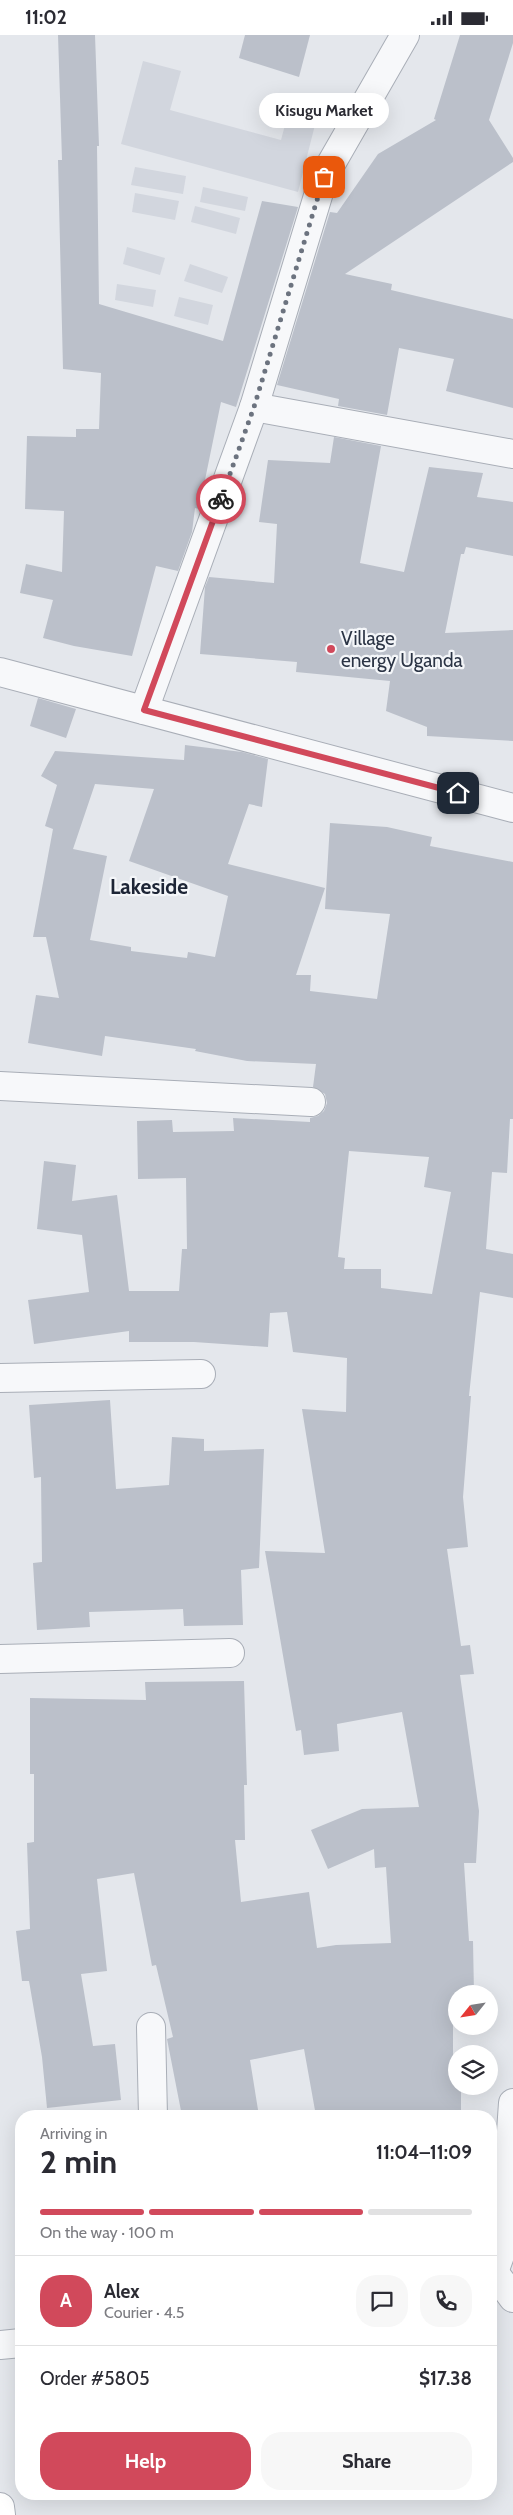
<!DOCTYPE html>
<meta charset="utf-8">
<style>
body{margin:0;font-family:Cabin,sans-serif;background:#f7f7f7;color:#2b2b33;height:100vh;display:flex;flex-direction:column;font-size:19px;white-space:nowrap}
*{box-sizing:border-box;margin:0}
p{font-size:16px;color:#7c7c81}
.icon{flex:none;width:28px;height:28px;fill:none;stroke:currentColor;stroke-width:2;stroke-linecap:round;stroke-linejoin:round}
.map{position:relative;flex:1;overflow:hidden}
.drawer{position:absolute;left:15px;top:2075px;width:482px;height:390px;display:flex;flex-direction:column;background:#fff;border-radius:20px;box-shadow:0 5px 20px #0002}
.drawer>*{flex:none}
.needle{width:32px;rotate:240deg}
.controls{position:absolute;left:448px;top:1950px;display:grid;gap:10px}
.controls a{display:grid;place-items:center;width:50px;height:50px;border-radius:50%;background:#fff;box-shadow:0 5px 20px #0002;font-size:25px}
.pin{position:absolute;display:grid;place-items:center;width:42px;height:42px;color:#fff;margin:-21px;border-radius:10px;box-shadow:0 2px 8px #0006}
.courier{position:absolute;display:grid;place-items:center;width:50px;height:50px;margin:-25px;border:4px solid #d1495b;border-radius:50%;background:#fff;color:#222;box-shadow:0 1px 6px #0007}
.bubble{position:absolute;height:35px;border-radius:18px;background:#fff;box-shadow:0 5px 20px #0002;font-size:16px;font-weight:700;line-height:35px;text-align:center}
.summary em{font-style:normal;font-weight:700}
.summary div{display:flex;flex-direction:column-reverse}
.summary{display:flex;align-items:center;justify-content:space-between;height:85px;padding:0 25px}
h1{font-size:32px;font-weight:700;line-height:38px}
.bar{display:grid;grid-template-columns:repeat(4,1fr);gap:8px 5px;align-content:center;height:60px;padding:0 25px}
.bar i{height:6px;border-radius:4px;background:#e1e1e2}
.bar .selected{background:#d1495b}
.bar p{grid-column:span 4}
.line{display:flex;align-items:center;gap:12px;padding:0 25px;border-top:1px solid #e1e1e2}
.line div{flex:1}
.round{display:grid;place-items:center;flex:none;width:52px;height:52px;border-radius:20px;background:#f7f7f7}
.primary-button{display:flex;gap:10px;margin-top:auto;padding:10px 25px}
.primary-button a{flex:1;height:58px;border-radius:20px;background:#d1495b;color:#fff;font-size:20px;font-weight:700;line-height:58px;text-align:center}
.primary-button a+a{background:#f7f7f7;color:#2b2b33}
.status{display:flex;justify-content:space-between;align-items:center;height:35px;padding:0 25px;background:#fff;direction:ltr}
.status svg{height:14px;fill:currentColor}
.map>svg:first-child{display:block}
.built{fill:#d2d6de}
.building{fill:#bbc0ca;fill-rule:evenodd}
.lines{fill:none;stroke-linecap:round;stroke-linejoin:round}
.street-casing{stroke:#a9aeb7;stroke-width:30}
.secondary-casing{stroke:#a9aeb7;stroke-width:30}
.street{stroke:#f7f8fa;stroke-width:28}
.secondary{stroke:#fff;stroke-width:28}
.done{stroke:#6c737f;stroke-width:5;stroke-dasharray:0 9}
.route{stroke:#d1495b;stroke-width:6}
.poi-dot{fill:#d1495b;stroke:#f4f6f9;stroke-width:2}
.labels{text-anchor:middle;stroke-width:4.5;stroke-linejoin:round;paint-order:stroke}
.poi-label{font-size:19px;fill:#2b3445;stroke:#f4f6f9;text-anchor:start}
.quarter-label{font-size:21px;font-weight:bold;fill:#1d2536;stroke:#f4f6f9}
</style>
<div class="status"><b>11:02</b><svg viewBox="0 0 49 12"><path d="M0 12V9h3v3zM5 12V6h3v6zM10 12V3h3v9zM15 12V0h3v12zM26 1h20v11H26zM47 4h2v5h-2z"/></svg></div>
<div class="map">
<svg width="513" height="2480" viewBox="0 0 513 2480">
<rect width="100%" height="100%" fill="#e4e7ec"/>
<g class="built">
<path d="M143,26L181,36L170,75L281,105L289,75L317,82L298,157L121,109Z"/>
<path d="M135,132L186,141L183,159L131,150Z"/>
<path d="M203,152L248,162L245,176L200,167Z"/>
<path d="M135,158L179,166L175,185L132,177Z"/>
<path d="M195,171L240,183L236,199L191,187Z"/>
<path d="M127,212L165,223L160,240L123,229Z"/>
<path d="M190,229L228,242L222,258L184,246Z"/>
<path d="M117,249L156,255L153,272L115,265Z"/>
<path d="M179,262L213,270L208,290L174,281Z"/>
</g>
<g class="building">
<path d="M58,0H95L99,111H97L99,269L223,306L262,166L298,172L236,372L221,367L199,474L195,473L192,497L178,536L156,531L132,621L74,611L43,603L53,565L20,558L26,529L62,537L64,476L25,474L27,401L76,402V394H99L101,338L63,334L58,125H62Z"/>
<path d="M245,0H310L299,42L239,23Z"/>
<path d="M460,0H513V8L489,85L513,123V127L345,239L392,249L391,255L513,284V373L446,356L454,324L399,313L387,380L338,371L339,364L277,350L330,177L337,178L378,119L436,85L434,84Z"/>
<path d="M334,402L381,411L360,528L404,537L429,432L483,438L477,462L513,467V521L466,512L464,519H461L445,598L513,595V706L427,701V692L386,676L390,646L296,637L297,627L200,619L205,552L209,542L274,548L277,489L259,487L268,425L330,428Z"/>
<path d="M38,663L76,674L66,703L30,691Z"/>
<path d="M185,710L242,717L268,724L262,772L249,769L228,829L325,853L296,940H311L310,956L377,964L390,879L325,874L330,788L387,792L432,802L430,811L513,827V1084H510L507,1138L492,1137L486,1214L513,1219V1263L480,1257L469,1361H471L463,1462L468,1512L447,1514L461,1611L470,1610L474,1639L460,1640L479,1776L476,1828H464L469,1906H473L474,1959H456V1961H453V2039H456V2051H461V2081H316L304,2014L250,2025L259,2081H182L167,2004L173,2002L156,1930L152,1931L134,1838L97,1844L107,1936L81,1939L93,2011L115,2009L121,2065L47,2073L42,2022L29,1946H22L16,1896L30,1894L27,1808L34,1807V1739H30V1663L146,1665L145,1647L244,1646L247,1750H244L245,1805H235L241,1867L309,1857L317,1913L336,1910L391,1908L386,1832L375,1833L374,1814L328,1834L311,1795L362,1774L419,1772L402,1677L337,1689L339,1716L304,1720L301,1695L296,1696L265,1516L325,1518L302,1374L346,1377L347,1323L293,1317L287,1277L270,1278L268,1312L194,1307H129V1296L34,1309L28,1265L89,1257L82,1200L37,1194L44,1126L76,1130L72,1166L117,1160L129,1256H179L182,1214H187L186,1143L138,1144L137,1086L172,1085L173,1097L234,1096L233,1083L310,1087V1083L318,1081L324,1076L327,1068L325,1059L313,1052L316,1029L247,1026L195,1016L196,1014L105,1001L102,1021L28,1008L36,960L59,963L46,902H33L53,794L45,791L57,750L41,741L55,716L184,725ZM95,749L154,754L129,826L228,861L215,922L188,917L187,923L131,916V912L90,905L107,821L73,814ZM349,1116L429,1122L424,1152L451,1157L432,1259L381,1253V1234H344L345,1223L338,1222Z"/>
<path d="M110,1365L116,1454L169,1450L172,1402L204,1404V1416L264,1414L259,1533L241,1535L243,1590L184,1591L183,1574L89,1577L90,1592L37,1595L33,1528L42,1527L41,1442L34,1443L29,1370Z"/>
</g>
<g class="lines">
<g class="street-casing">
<g id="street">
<path d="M254,372L513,419"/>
<path d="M0,637L513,773"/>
<path d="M144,675L254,372L324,141L405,0"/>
<path d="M0,1051L311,1067"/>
<path d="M0,1343L201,1339"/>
<path d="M0,1624L230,1618"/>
<path d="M151,1992L153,2081"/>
<path d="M494,2237L513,2263"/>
<path d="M491,2239L494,2237L503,2212L513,2068"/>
<path d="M0,2310L21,2308"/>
</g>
</g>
<g class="secondary-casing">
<path id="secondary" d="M0,2472L1,2480"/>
</g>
<use href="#street" class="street"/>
<use href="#secondary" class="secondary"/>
</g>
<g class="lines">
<path class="done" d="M221,464L254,372L324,142"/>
<path class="route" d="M221,464L144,675L458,758"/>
</g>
<circle class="poi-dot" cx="331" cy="614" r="5"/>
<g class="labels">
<g class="poi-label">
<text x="341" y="610">Village<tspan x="341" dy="22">energy Uganda</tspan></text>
</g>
<g class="quarter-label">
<text x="149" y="859">Lakeside</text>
</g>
</g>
</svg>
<div class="controls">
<a><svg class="needle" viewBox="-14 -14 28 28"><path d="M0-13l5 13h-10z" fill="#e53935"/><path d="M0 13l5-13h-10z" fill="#7c7c81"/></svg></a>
<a><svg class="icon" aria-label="layers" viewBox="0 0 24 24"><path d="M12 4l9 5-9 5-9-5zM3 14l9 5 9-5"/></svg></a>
</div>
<div class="pin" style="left:324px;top:142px;background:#ea580c"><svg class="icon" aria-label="bag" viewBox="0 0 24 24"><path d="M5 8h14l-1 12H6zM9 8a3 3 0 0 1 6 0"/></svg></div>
<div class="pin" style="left:458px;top:758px;background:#1f2937"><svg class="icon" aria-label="home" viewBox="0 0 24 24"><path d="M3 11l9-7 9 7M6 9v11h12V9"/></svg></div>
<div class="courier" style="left:221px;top:464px"><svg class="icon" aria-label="bike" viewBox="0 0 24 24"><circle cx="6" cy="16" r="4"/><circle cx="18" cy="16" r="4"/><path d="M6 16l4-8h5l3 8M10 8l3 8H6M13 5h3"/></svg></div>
<div class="bubble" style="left:259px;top:58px;width:130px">Kisugu Market</div>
<section class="drawer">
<div class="summary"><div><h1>2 min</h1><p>Arriving in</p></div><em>11:04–11:09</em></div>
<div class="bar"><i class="selected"></i><i class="selected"></i><i class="selected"></i><i></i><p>On the way · 100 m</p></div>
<div class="line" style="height:90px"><b class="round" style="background:#d1495b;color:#fff">A</b><div><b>Alex</b><p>Courier · 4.5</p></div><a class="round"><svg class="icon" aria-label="chat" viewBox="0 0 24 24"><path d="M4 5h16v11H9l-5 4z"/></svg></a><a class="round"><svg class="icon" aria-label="phone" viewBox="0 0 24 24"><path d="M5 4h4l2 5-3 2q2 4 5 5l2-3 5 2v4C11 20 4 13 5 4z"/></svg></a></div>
<div class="line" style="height:65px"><div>Order #5805</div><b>$17.38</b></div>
<div class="primary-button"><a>Help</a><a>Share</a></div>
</section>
</div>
